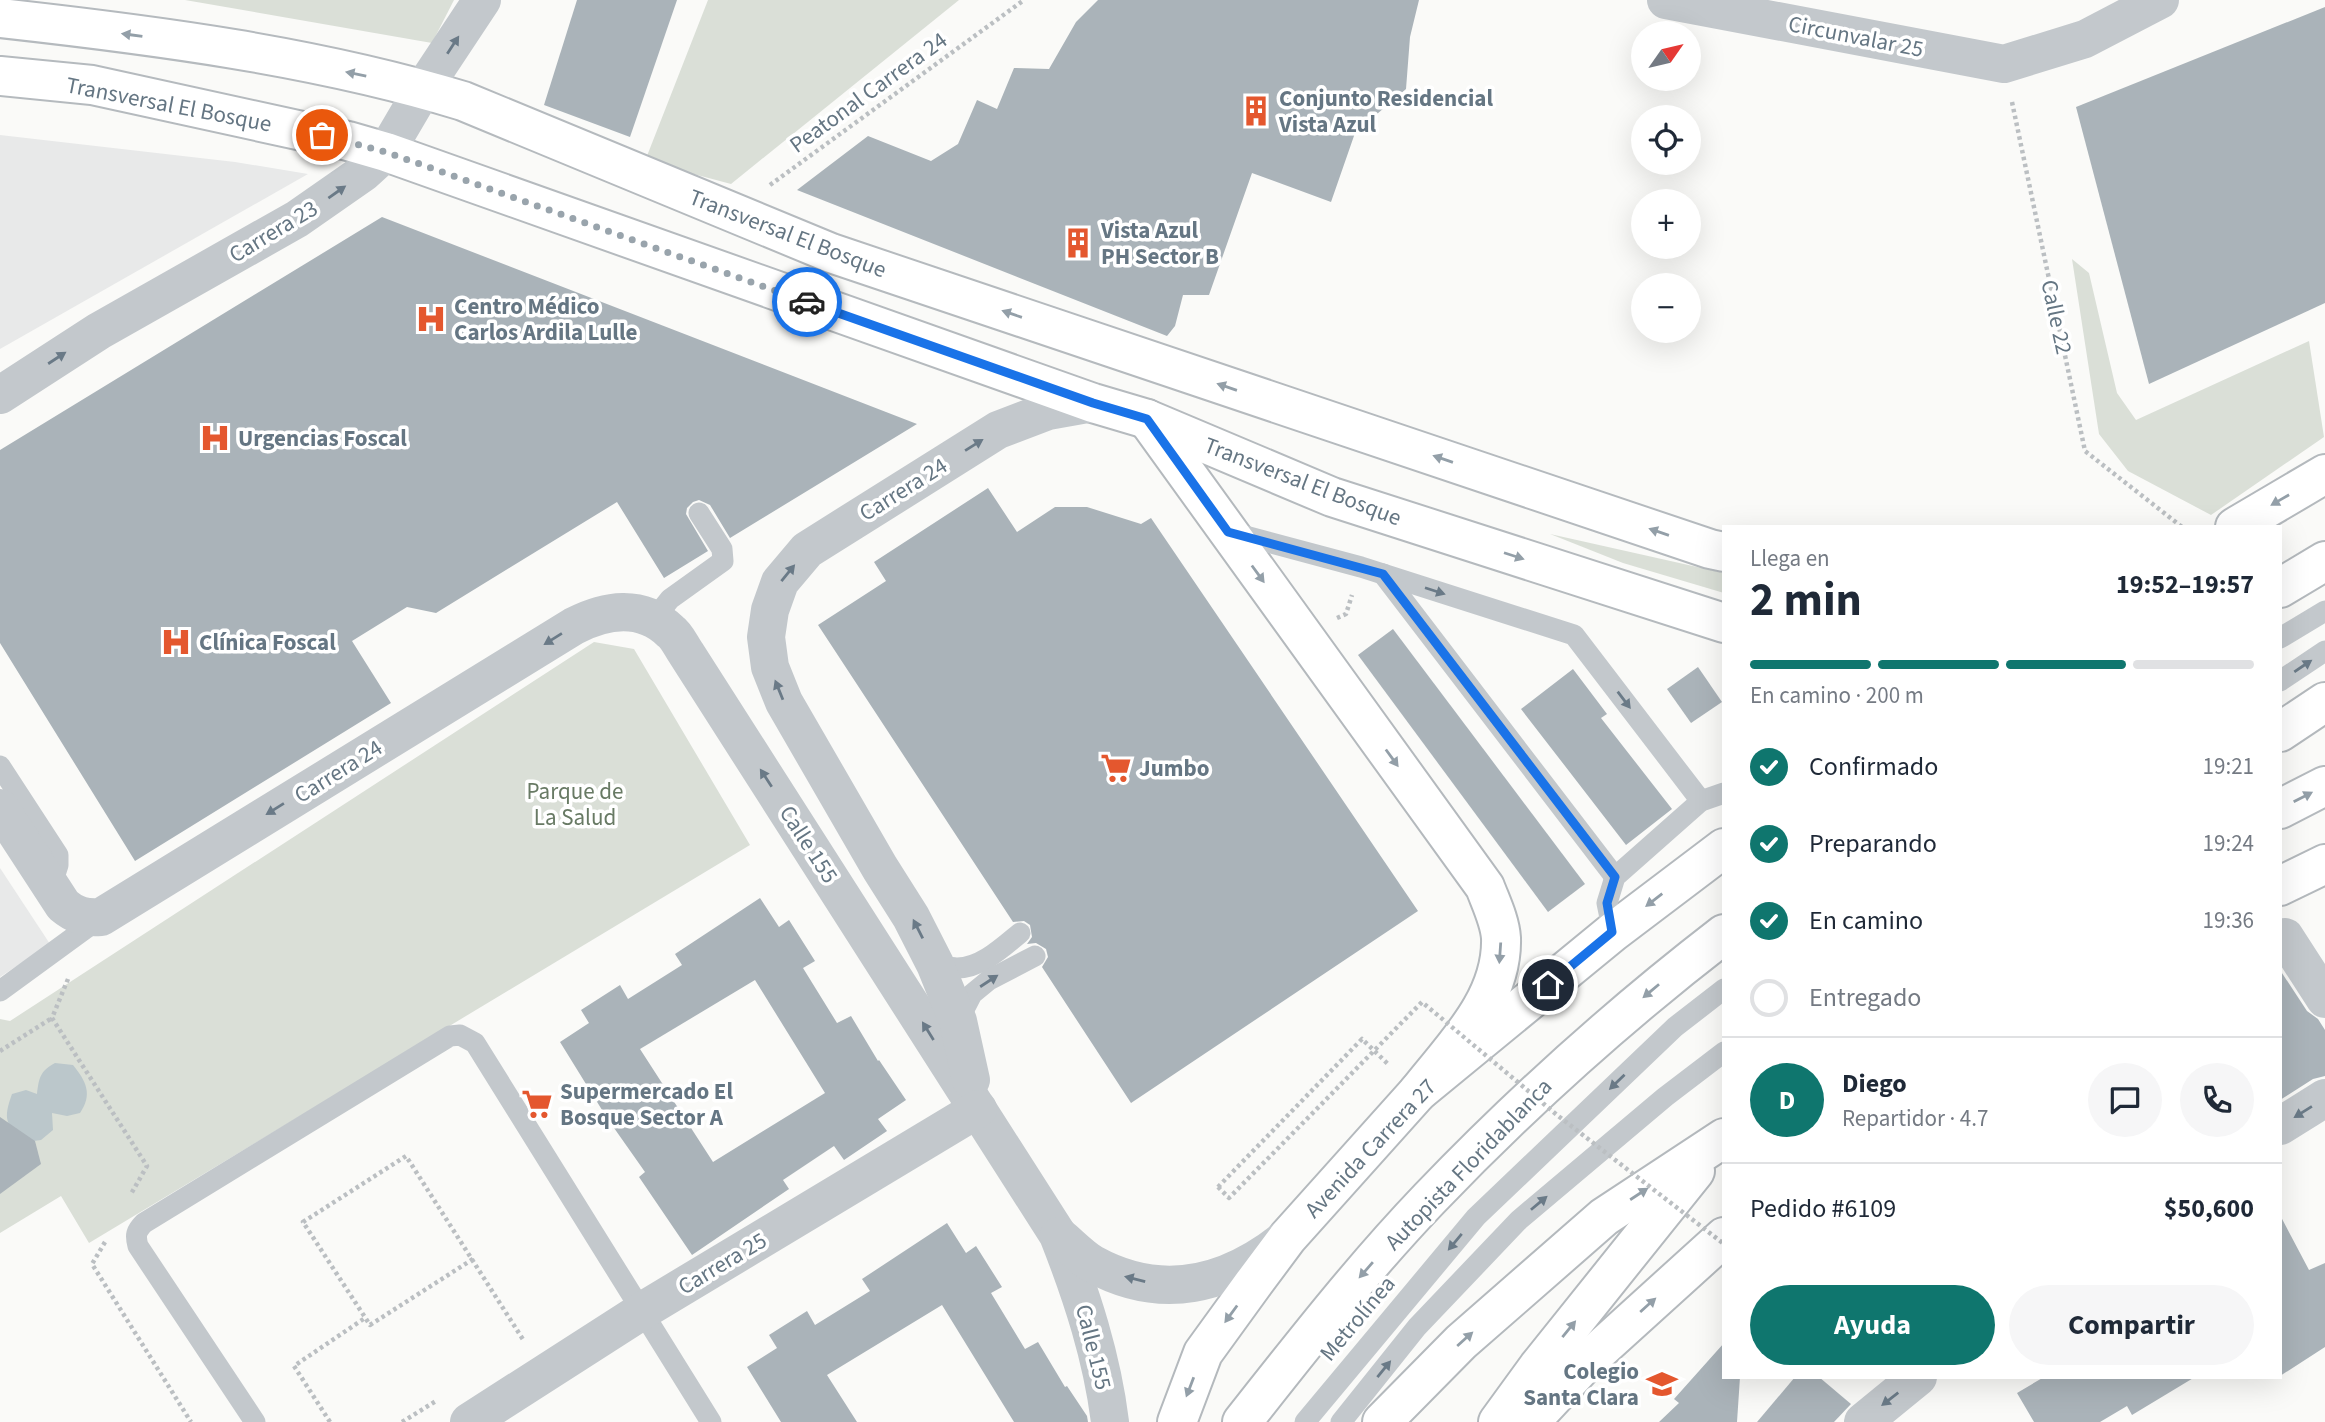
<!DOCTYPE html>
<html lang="es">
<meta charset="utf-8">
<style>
body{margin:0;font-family:"Source Sans 3",sans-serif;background:#f6f6f7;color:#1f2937;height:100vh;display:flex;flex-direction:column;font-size:26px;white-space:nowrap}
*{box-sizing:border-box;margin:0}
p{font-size:23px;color:#747a83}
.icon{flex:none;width:38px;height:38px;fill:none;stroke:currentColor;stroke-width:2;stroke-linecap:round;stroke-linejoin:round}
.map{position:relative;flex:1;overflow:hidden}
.panel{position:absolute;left:1722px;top:525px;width:560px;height:854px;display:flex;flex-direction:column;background:#fff;border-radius:0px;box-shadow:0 7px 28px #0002}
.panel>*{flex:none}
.needle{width:46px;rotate:56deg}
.buttons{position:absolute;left:1631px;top:21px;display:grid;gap:14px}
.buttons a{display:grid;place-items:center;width:70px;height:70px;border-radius:50%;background:#fff;box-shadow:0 7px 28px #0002;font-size:35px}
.pin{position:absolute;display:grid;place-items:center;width:60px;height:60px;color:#fff;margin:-30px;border:4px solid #fff;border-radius:50%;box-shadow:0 2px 7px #0007}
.courier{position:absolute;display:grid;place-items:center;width:70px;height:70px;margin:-35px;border:5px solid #1a73e8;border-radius:50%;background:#fff;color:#222;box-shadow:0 2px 9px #0007}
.headline em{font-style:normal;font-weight:700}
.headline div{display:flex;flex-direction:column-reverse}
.headline{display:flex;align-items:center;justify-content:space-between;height:119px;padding:0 28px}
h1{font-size:46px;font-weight:700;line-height:52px}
.bar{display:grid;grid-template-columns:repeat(4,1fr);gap:10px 7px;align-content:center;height:84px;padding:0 28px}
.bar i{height:9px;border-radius:5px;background:#e0e1e3}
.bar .current{background:#0f766e}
.bar p{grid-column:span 4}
.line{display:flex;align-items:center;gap:18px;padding:0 28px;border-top:2px solid #e0e1e3}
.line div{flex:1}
.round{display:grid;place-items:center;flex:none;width:74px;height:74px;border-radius:37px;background:#f6f6f7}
ol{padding:0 28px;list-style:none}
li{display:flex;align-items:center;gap:21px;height:77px}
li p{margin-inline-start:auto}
li .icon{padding:7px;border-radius:50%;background:#0f766e;color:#fff;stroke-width:4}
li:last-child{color:#747a83}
li i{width:38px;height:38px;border:4px solid #e0e1e3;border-radius:50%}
.primary-button{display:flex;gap:14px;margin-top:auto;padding:14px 28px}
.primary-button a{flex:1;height:80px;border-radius:42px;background:#0f766e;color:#fff;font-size:28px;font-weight:700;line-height:80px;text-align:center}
.primary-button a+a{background:#f6f6f7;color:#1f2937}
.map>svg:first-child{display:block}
.built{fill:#e8e9e9}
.green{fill:#dadfd7}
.water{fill:#bbc7cb}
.building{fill:#aab3b9;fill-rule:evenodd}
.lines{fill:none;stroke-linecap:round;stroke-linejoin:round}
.primary-casing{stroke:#b5babe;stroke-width:42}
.highway-casing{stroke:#b4b9bd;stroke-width:42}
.path{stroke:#bbbfc2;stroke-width:4.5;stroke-dasharray:3.5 3.5;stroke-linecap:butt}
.lane{stroke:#c3c8cc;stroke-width:21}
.street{stroke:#c3c8cc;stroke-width:38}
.primary{stroke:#fff;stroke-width:38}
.highway{stroke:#fff;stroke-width:38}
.path-bridge{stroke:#bbbfc2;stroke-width:4.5;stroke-dasharray:3.5 3.5;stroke-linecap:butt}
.oneway{fill:#939fa8}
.oneway2{fill:#6a7a87}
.done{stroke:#99a4ac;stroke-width:7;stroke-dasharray:0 12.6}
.route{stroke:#1a73e8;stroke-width:9}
.labels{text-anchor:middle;stroke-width:7;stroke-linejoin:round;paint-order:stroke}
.street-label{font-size:23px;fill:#657683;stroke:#fff}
.poi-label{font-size:23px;font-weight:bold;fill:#657683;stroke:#fff;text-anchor:start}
.park-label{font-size:23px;fill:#687a64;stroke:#fff}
</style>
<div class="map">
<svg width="2325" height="1422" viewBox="0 0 2325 1422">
<rect width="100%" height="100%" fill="#fafaf8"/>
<g class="built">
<path d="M0,135L235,162L308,174L0,349Z"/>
<path d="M0,868L50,944L0,977Z"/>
</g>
<g class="green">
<path d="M185,0H454L432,43Z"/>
<path d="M708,0H959L731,184L645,161Z"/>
<path d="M2072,259L2089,273L2117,393L2136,420L2309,341L2324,437L2211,515L2128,471L2099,434Z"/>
<path d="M1550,534L1724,573V593L1623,563Z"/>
<path d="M594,642L634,649L750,845L89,1243L61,1196L0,1233V1019L10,1021Z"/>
</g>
<path class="water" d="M55,1063L73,1065C86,1081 93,1094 80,1113L67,1116L52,1113L53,1130L41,1140L26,1142C5,1125 3,1119 12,1094L26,1090L37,1094C39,1078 40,1071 55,1063Z"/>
<g class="building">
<path d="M577,0H677L630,137L544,105Z"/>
<path d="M1098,0H1419L1410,37L1406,89L1355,133L1331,202L1252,173L1209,295H1183L1175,326L1167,336L797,190L868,136L931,161L958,144L977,100L997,109L1014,68L1049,69L1076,22Z"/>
<path d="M2325,7V303L2149,384L2076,107Z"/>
<path d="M382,217L917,424L730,538L710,505L699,500L693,502L687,508L686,514L708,551L664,578L617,502L436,613L407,607L352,641L391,703L135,861L0,643V450Z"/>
<path d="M988,488L1017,532L1055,507H1087L1141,524L1151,518L1418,911L1131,1103L1042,967L1048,957L1046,949L1036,943L1027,944L1032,937L1030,925L1024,921L1013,922L818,625L886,581L874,562Z"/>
<path d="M1393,629L1585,884L1548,912L1358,655Z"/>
<path d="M1698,667L1722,702L1691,723L1667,689Z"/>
<path d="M1573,669L1607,714L1601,718L1672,809L1626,845L1521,709Z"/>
<path d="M760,898L779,927L789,920L815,961L803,968L837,1023L851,1016L878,1061L879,1060L906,1100L878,1119L887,1131L844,1160L834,1146L783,1180L789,1189L692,1255L639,1177L645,1172L607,1118L560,1042L589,1023L581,1010L620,985L628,999L682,965L675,954ZM755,980L825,1093L713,1162L640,1049Z"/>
<path d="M2280,970L2307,1011L2318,1019L2325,1030V1076L2313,1079L2280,1100Z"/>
<path d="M0,1117L35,1141L41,1164L0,1194Z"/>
<path d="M2280,1215L2309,1270L2325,1263V1347L2280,1376Z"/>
<path d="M947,1223L966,1253L976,1246L1002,1287L991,1293L1025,1349L1038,1342L1065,1387L1067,1386L1087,1416L1088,1422H1014L942,1305L827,1375L857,1422H781L747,1367L777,1348L769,1335L807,1311L815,1325L870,1291L862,1279Z"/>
<path d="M1724,1343V1377H1740L1737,1422H1659L1679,1403L1674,1399Z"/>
<path d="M1795,1377H1819L1851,1404L1834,1422H1757Z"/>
<path d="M2044,1377H2195L2132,1415L2127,1406L2100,1422H2034L2017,1393Z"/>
</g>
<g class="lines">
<g class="primary-casing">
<g id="primary">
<path d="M0,18C153,35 316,56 463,101L831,253L1710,549L1724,552"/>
<path d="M0,76L92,85L348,141L386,152L1093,403L1147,419L1332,497L1724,623"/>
<path d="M2280,809L2325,786"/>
</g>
</g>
<g class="highway-casing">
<g id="highway">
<path d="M1147,419L1485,887C1491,903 1500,921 1501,938C1503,1000 1453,1047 1418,1092"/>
<path d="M2235,527L2325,474"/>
<path d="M2280,588L2325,561"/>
<path d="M2280,732L2325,702"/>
<path d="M2280,886L2325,864"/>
<path d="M1177,1422L1203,1353L1253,1284L1288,1237L1418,1092L1613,932L1724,848"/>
<path d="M1242,1422C1302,1346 1362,1269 1429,1199C1521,1103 1619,1015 1724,934"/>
<path d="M1382,1422L1461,1342L1604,1217L1724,1138"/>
<path d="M1498,1422L1538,1367L1695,1171"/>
<path d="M1530,1422L1585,1363L1724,1237"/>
</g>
</g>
<g class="path">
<path d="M2012,102L2085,451L2182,527"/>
<path d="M770,185L1024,0"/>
<path d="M1337,618L1346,614L1352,595"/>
<path d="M68,979L52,1018L147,1166L131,1194"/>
<path d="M0,1051L52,1018"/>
<path d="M1218,1187L1362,1039L1389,1065"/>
<path d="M105,1242L92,1264L191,1422"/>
<path d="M473,1259L370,1325L303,1222L406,1156L524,1341"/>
<path d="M330,1422L294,1366L365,1318"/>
<path d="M402,1422L436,1401"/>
</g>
<g class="lane">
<path d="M1230,532L1361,567L1574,635L1701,801"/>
<path d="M1383,574L1615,877"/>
<path d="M654,619L670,599L723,561L722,549L699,513"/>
<path d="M2280,638L2325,611"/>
<path d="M2280,681L2325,651"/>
<path d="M0,766L58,855V865L51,887"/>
<path d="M1613,932L1607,903L1615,877L1701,801L1724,793"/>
<path d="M935,964C942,965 950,968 957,968C981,968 1003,947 1020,933"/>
<path d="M0,991L100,918"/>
<path d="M958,1021L972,994L989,980L1035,956"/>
<path d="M255,1422L138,1246C135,1235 136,1231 144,1223L450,1036L460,1035L475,1043L711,1422"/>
<path d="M1305,1422L1476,1217L1675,1027L1724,989"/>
<path d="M1341,1422L1417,1327L1519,1220L1665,1097L1724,1052"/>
</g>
<g class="street">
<path d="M1666,0L2004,64L2085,39L2160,0"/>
<path d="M0,395L99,331L297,219L363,173L386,152L423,89L482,0"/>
<path d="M0,808L63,905C76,916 85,918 101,917L574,626C605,610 641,603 670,631C677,636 681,646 686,653L1058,1235C1082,1296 1102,1357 1110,1422"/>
<path d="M2285,937L2325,999"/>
<path d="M971,1080L958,1021L935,964L911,917L880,868L784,702L770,667L766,637L770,610L780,582L807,550L998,430L1048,411L1093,403"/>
<path d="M2280,1126L2325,1098"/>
<path d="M1059,1236C1070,1245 1081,1257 1093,1264C1162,1302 1227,1285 1285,1239"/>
<path d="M469,1422L642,1311L978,1109"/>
<path d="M1863,1422L1918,1377"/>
</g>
<use href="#primary" class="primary"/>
<use href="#highway" class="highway"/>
<path class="path-bridge" d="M1218,1187L1229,1198L1422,1002L1557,1115L1724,1244"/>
</g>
<defs><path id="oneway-solid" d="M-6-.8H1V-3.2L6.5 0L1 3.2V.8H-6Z" transform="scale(1.75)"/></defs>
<g class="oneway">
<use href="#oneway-solid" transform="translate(132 35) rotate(-172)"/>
<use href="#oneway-solid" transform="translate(356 74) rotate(-168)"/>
<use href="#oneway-solid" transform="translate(1012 314) rotate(-161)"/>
<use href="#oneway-solid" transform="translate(1227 387) rotate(-161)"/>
<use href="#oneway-solid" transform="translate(1443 459) rotate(-161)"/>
<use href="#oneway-solid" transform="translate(2280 500) rotate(150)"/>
<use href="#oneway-solid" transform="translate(1659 532) rotate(-161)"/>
<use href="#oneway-solid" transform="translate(1514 556) rotate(18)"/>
<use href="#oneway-solid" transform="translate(1258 574) rotate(54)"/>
<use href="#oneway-solid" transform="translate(1392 758) rotate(54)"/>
<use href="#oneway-solid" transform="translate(2303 797) rotate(-27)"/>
<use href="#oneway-solid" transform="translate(1654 900) rotate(142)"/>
<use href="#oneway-solid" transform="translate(1500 953) rotate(94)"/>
<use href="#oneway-solid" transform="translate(1651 991) rotate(140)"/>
<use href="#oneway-solid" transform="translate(1639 1194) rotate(-33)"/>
<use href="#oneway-solid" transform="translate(1366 1270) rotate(131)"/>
<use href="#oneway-solid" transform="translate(1648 1305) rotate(-42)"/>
<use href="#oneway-solid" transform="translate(1231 1314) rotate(126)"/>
<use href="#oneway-solid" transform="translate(1569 1329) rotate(-51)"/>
<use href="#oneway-solid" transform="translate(1465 1339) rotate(-42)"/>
<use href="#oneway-solid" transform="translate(1190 1387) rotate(111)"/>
</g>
<g class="oneway2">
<use href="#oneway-solid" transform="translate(453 45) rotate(-57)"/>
<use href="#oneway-solid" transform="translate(337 192) rotate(-35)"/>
<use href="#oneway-solid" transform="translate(57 358) rotate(-33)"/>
<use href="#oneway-solid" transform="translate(974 445) rotate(-32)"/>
<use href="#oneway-solid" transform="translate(788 573) rotate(-51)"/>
<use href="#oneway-solid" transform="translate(1435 591) rotate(18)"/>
<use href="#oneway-solid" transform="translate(553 639) rotate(148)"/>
<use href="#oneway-solid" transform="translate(2303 666) rotate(-34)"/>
<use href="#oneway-solid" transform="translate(779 690) rotate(-112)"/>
<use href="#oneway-solid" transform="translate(1624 700) rotate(53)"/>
<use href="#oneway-solid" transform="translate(766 778) rotate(-123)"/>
<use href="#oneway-solid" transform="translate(275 809) rotate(148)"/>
<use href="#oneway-solid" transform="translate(918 929) rotate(-117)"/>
<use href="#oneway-solid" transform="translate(989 981) rotate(-33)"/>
<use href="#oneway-solid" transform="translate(928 1031) rotate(-122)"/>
<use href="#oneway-solid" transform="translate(1617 1082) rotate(136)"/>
<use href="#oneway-solid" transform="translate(2303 1112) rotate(148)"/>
<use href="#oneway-solid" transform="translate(1539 1203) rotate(-40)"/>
<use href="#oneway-solid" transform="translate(1455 1242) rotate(130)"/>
<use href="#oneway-solid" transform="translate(1135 1279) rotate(-166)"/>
<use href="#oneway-solid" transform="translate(1384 1369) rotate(-51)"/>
<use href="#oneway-solid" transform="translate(1890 1399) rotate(142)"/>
</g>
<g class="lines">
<path class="done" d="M322,135L386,152L807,302"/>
<path class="route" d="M807,302L1093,403L1147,419L1228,532L1383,574L1615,877L1607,903L1612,932L1548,985"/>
</g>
<defs>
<g id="building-bare" transform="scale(2.415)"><path d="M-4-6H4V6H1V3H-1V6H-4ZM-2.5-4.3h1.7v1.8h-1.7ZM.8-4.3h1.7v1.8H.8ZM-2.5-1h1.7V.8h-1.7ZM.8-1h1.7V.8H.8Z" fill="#e4572e" stroke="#fff" stroke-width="2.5" paint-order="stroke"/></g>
<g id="hospital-bare" transform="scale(2.415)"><path d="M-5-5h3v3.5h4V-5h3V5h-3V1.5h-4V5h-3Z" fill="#e4572e" stroke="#fff" stroke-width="2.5" paint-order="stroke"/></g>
<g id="supermarket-bare" transform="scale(2.415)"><path d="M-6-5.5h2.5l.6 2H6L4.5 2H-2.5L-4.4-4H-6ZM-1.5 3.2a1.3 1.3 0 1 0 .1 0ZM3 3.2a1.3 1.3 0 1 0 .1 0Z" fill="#e4572e" stroke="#fff" stroke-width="2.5" paint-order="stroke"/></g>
<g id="school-bare" transform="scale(2.415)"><path d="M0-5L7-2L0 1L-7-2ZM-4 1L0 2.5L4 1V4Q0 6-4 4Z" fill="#e4572e" stroke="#fff" stroke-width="2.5" paint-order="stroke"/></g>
</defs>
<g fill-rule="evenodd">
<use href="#building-bare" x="1256" y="111"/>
<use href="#building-bare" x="1078" y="243"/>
<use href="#hospital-bare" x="431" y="319"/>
<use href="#hospital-bare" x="215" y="438"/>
<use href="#hospital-bare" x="176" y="642"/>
<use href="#supermarket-bare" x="1116" y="768"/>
<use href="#supermarket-bare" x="537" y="1104"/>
<use href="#school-bare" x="1662" y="1384"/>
</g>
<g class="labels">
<g class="street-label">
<text transform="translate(1856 36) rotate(11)" y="8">Circunvalar 25</text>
<text transform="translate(868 92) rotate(-36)" y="8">Peatonal Carrera 24</text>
<text transform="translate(169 104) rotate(11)" y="8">Transversal El Bosque</text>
<text transform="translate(273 231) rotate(-31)" y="8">Carrera 23</text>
<text transform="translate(788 233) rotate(21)" y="8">Transversal El Bosque</text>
<text transform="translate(2057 317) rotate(78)" y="8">Calle 22</text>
<text transform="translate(1303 481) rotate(21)" y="8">Transversal El Bosque</text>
<text transform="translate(903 489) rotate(-32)" y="8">Carrera 24</text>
<text transform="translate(338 771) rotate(-32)" y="8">Carrera 24</text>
<text transform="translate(809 844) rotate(57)" y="8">Calle 155</text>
<text transform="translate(1370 1148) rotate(-47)" y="8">Avenida Carrera 27</text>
<text transform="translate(1468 1164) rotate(-46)" y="8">Autopista Floridablanca</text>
<text transform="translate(722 1263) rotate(-31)" y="8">Carrera 25</text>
<text transform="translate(1357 1318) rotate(-50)" y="8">Metrolínea</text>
<text transform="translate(1094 1347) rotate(76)" y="8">Calle 155</text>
</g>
<g class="poi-label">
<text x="1279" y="106">Conjunto Residencial<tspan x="1279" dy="26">Vista Azul</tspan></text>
<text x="1101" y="238">Vista Azul<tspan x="1101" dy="26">PH Sector B</tspan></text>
<text x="454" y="314">Centro Médico<tspan x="454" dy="26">Carlos Ardila Lulle</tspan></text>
<text x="238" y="446">Urgencias Foscal</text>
<text x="199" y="650">Clínica Foscal</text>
<text x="1139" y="776">Jumbo</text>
<text x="560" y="1099">Supermercado El<tspan x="560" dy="26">Bosque Sector A</tspan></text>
<text x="1639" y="1379" text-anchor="end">Colegio<tspan x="1639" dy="26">Santa Clara</tspan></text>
</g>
<g class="park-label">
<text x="575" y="799">Parque de<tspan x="575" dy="26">La Salud</tspan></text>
</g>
</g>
</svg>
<div class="buttons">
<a><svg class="needle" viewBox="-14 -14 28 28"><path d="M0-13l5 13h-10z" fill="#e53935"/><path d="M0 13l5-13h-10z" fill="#747a83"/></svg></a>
<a><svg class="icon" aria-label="locate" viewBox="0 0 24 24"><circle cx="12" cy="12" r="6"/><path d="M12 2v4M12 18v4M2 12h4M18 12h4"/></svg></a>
<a>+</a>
<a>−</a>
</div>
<div class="pin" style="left:322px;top:135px;background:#ea580c"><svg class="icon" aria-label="bag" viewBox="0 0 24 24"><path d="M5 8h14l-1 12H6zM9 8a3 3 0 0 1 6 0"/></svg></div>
<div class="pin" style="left:1548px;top:985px;background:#1f2937"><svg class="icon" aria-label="home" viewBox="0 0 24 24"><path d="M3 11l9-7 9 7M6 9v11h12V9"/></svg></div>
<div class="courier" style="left:807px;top:302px"><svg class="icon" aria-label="car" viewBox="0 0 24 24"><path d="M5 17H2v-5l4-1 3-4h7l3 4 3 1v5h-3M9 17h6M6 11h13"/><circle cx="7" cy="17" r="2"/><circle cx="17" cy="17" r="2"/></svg></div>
<section class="panel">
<div class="headline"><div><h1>2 min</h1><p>Llega en</p></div><em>19:52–19:57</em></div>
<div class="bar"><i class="current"></i><i class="current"></i><i class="current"></i><i></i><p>En camino · 200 m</p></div>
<ol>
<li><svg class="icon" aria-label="check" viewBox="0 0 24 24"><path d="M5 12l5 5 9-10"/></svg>Confirmado<p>19:21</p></li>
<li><svg class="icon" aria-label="check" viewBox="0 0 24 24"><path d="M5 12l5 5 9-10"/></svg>Preparando<p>19:24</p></li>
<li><svg class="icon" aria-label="check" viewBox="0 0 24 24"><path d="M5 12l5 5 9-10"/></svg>En camino<p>19:36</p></li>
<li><i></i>Entregado</li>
</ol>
<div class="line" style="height:126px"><b class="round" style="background:#0f766e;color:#fff">D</b><div><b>Diego</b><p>Repartidor · 4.7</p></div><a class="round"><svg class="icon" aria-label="chat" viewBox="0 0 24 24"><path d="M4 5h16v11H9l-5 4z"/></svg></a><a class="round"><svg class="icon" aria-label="phone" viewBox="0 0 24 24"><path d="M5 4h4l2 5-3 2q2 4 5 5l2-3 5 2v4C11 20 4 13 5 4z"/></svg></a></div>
<div class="line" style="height:91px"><div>Pedido #6109</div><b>$50,600</b></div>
<div class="primary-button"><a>Ayuda</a><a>Compartir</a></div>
</section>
</div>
